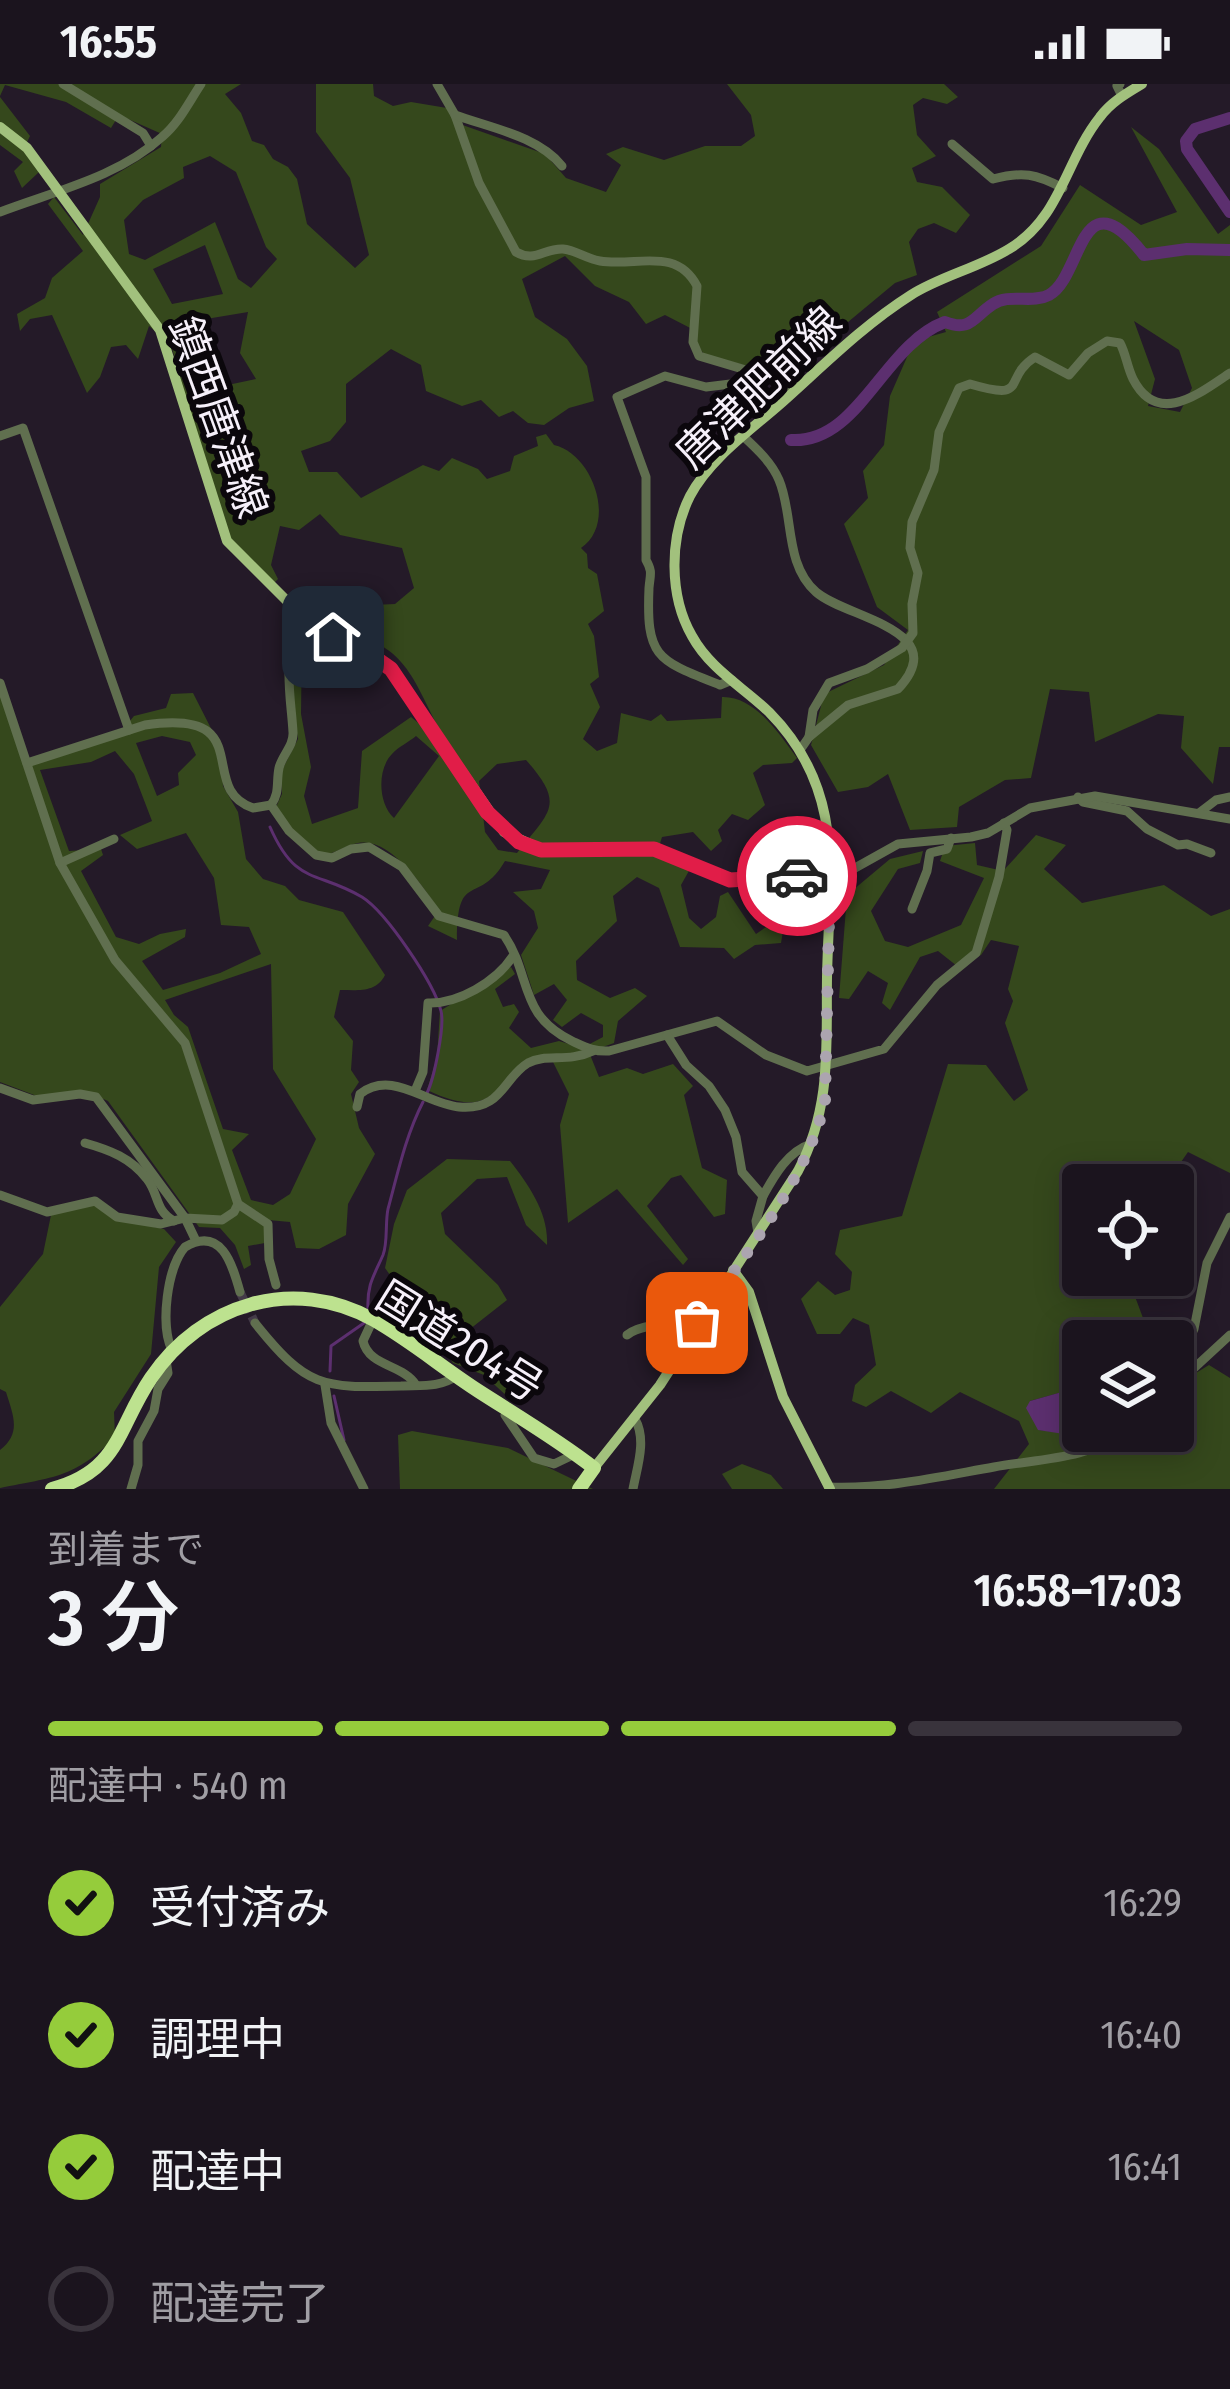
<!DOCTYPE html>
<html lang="ja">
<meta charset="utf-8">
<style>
body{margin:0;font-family:"Fira Sans Condensed","Noto Sans JP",sans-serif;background:#241d27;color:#f1f3f6;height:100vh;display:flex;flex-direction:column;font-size:45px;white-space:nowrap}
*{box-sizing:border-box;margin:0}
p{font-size:39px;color:#a09ea4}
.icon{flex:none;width:66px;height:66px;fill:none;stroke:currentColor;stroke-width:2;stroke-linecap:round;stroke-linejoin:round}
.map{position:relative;height:1405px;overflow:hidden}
.sheet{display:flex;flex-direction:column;background:#1b141e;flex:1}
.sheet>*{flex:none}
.buttons{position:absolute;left:1062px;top:1080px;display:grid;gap:24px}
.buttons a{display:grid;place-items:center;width:132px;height:132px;border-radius:12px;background:#1b141e;box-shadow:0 6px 30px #0003,0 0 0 3px #39333c;font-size:60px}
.pin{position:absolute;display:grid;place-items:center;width:102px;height:102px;color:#fff;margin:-51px;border-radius:24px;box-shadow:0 6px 18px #0006}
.courier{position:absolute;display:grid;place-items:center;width:120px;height:120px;margin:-60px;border:9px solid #e11d48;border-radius:50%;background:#fff;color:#222;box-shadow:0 3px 15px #0007}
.summary em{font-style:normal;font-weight:600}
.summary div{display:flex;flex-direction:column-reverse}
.summary{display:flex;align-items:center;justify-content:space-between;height:204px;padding:0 48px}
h1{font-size:78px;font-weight:600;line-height:90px}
.bar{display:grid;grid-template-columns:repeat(4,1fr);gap:18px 12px;align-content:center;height:144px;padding:0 48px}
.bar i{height:15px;border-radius:9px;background:#39333c}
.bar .active{background:#95cc3b}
.bar p{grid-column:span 4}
ol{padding:0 48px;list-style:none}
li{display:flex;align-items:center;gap:36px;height:132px}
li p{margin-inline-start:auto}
li .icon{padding:12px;border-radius:50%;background:#95cc3b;color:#111;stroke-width:4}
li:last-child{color:#a09ea4}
li i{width:66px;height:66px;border:6px solid #39333c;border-radius:50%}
.status{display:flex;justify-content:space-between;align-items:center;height:84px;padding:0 60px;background:#1b141e;direction:ltr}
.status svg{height:33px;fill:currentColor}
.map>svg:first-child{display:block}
.green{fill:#35481c;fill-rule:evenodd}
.water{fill:#5c2f6f}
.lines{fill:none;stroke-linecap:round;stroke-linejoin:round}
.stream{stroke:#5c2f6f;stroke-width:3}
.river{stroke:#5c2f6f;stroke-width:12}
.minor-tunnel{stroke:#443a48;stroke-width:9;stroke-dasharray:9 4.5;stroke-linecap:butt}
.minor{stroke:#606f4f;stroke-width:9}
.major{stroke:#a2c17d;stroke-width:10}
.highway{stroke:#bde28f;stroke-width:14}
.done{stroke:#aca5b0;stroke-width:12;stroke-dasharray:0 21.6}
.route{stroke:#e11d48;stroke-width:15}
.labels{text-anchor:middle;stroke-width:12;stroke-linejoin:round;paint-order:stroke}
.street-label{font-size:42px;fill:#f6f0fa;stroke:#0b070c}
</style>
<div class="status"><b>16:55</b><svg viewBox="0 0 49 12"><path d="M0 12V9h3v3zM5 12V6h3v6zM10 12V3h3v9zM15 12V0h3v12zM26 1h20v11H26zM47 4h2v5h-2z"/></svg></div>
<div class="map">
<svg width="1230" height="1405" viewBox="0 0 1230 1405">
<rect width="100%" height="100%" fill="#241a28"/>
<g class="green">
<path d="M0,0H241L225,10L241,29L252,57L264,61L273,75L288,83L297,95L307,140L355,184L369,171L350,94L316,48V0H373L374,12L393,22L411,18L447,24L454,38L545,70L566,94L606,108L621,81L606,70L623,63L664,76L705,62H741L755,52L751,31L727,0H944L958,13L947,20L923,14L913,21L917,51L936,72L912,84L917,98L942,103L970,131L956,149L934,139L918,145L909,158L917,191L895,199L783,292L704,270L696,260V247L665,231L646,240L629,218L595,202L565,172L522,195L535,233L567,255L587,282L594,317L569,324L544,341L528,339L513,327L499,333L481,316L462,322L426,307L421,281L391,265L346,300V338L330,357L301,367L309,388H337L361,414L423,381L439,387L452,374L478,385L487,395L510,387L514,372L538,362L536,353L546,350L554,361C592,369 618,439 581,464L587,470L588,484L597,490L604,527L588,540L594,552L599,593L590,600L600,623L583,655L597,667L617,659L621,629L651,637L661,630L667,637L721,634L722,613C755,612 779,650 797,674L792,679L763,681L753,689L765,721L748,736L732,730L718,746L722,757L711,767L693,748L662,753L658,766L690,785L681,801L689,834L701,845L716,833L720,812L728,808L756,850L769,841L775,814L784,801L793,804L778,824L776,840L784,841L781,859L755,861L734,875L724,864L680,863L659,804L637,793L613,812L617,837L576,877L577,896L610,914L635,904L647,912L618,937L614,959L589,968L599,993L627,984L643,990L673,980L693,1002L684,1011L702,1084L727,1096L725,1130L714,1133L681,1091L671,1094L647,1122L688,1175L683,1181L617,1105L568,1139L560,1041L569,1010L549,970C490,983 507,1044 427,1006L437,973L440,927L511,883L515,890L495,905L503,923L514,920L519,928L509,944L531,964L559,957L582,964L603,953V941L581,929L562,943L553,936L567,916L554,900L534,911L521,871L538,844L534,827L513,808L541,805L550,786L505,777C478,823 457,785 457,856L428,842L439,826C423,803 391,753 358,759C344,762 336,770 321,771L290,744L276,723L282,710L281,688L298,655L292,616L295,558L302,554L301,630L311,683L304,712L312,740L358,724L362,667L411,633L428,647L437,641C412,591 401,555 338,550V544L365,540L374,521L395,520L414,504L402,464L340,451L320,430L299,446L280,442L271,481L278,495L273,500L233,460L221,437L171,261L149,242L138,275L126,261L111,263L100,293L87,309L52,231L30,235L20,247L17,230L45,214L52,194L83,167L48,120L54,113L83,151L100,113V100L161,63L162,50L119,31L111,44L66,18L5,1L0,12ZM210,72L236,88L266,163L277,175L251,204L238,195L215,138L145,176L129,170L124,136L143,116L184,94L183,83ZM205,161L223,210L172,220L153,185ZM248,228L240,269L256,295L223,302L190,286L178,248L188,238ZM416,652L439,672L394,734C378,720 377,685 392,670C398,663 409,658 416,652ZM526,676C566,721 550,727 517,769L498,766L485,748L479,697L497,680Z"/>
<path d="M0,13L30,52L23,66L39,88L22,104L14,87L23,78L0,61Z"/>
<path d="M1131,43L1159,65L1218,150L1230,141V663H1219L1213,700L1181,664L1184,632L1158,630L1095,658L1089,608L1050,605L1031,694L1005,696L959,723L957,743L910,746L888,690L868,703L838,708L811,661L824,610L884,581L908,546L877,523L844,440L868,414L863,387L884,361L890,312L914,257L946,248L937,228L1041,162L1080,101L1141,141L1177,128ZM1134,237L1179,266L1192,304L1180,328L1148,322L1155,295Z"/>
<path d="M0,595L25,679L119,650L134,632L166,624L171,610L193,609L221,664L223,702L238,728L246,775L263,795L285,802L299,816L343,828L385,891C376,909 358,906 340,906L334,933L353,957L351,986L359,998L351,1010L359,1044L375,1070L348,1120L346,1151L319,1165L296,1164L290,1138L268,1136L265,1159L248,1162L251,1181L244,1185L235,1161L220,1144L199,1143L108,1017L85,1007L42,1014L0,998ZM162,652L190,658L196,671L178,689L179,701L157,712L136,659ZM115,667L134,690L152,737L120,751L137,765L186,749L214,794L221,841L249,843L261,870L220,889L163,906L142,877L185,853L186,845L160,850L139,860L116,853L81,787L103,771L101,765L69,767L40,686L91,678ZM271,880L273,985L316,1055L290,1110L273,1121L251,1116L232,1066L249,1050L223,1045L188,943L174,931L165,916Z"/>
<path d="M1036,751L1066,761L1044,785L1082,819L1164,801L1211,832L1230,825V1089L1188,1068L1165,1101H1083V1191H1127L1143,1234L1133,1236L1123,1257H1083V1298L1077,1304L1030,1317L1039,1346C1083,1353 1127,1347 1173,1347V1303L1209,1281L1230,1294V1405H994L1029,1360L1019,1337L960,1308L931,1329L891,1307L866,1323L852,1317L855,1301L876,1281L869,1241L853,1234L840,1250H817L801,1215L818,1197L835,1211L850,1206L852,1188L835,1170L840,1146L902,1132L948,980L986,981L1014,1017L1028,1006L1005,939L1013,917L1008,905L1019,862L991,856L981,871L957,882L938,867L920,873L890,926L882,919L888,899L868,887L849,915L839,914L847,811L890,775L923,767L920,779L898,785L871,827L885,857L908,863L961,841L984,794L940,777L945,762L975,759L977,781L1003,787Z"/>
<path d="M447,1075L510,1077C529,1101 549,1130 547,1161L526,1141L507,1093L477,1095L441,1129L445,1150L498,1201L507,1216L456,1256L466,1271L491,1269L526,1301L510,1315L484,1291L453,1279L385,1184L394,1140L407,1106Z"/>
<path d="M92,1114L115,1135L164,1145L176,1158L159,1183L151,1270L114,1328L115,1353C75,1394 54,1393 0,1404V1366C22,1349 13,1331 6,1308L0,1305V1223L43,1170L51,1131Z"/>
<path d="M412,1347L508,1364L593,1405H400L398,1351Z"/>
<path d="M742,1380L771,1391L783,1405H732L722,1390Z"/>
</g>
<path class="water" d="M1083,1298V1347H1095L1083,1353L1038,1346L1026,1324L1030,1317L1076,1304Z"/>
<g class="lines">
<g class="stream">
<path d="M270,743C296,802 316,786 362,813C386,828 434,899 441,927C445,942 434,995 427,1009"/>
<path d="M368,1224C367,1200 374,1192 383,1171C388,1158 385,1139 388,1125C398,1088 406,1051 423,1018"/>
<path d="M330,1287L331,1262L364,1239"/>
<path d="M334,1312L344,1356"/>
</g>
<g class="river">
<path d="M1230,34L1195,45L1186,57L1187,65L1230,128"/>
<path d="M791,356C859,360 883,261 945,238C971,248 973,233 993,220C1009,209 1032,220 1049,211C1083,193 1079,88 1144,171L1187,165L1230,166"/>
</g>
<path class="minor-tunnel" d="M240,1208L255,1239"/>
<g class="minor">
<path d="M63,0L143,49L151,62"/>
<path d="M437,0L455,31L479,99L516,168C535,179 544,164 563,165C575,166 587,175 600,177C636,183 676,162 697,202L693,258L699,272L773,294L796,306"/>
<path d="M1120,0L1117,2L1122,12"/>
<path d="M455,31C491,44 538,52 562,82"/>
<path d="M952,60L993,95C1023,87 1036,90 1063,104"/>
<path d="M0,128C55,107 118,93 162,53C179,39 189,18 201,0"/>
<path d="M0,352L23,344L129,646"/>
<path d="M744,353C757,365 772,379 779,396C794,431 784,480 816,508C845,534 954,545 898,605L848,621L809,653L800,666"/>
<path d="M732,596L720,601C657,576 646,574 649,504C650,491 653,488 646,476V393L617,313L665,292L706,303L763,296"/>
<path d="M0,599L60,779L115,876L185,959L238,1120L234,1128L222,1136L185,1134L161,1140L117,1133L95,1117L47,1128L0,1111"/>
<path d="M809,653L813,626L829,599L867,585L902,564L913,549L912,520L918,489L910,464L912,438L934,386L939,348L959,304L970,300C1031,318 1001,295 1035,273L1069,291L1088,269L1107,257L1120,259C1126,270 1127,283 1133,295C1158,344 1201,308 1230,289"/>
<path d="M27,679L145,641C260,624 195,705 253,724L271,721"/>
<path d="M1078,713L1083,718L1127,727L1147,745L1178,761L1187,760L1211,769"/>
<path d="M271,721L289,747L316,771L332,774L351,765L369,763L402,783L439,832L504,851C532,892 518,931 572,957C585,963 594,968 609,967L717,937L766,971L807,987L884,965L937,901L976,869L999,793L1007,746L1004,739"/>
<path d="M271,721C280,709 276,699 279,684C282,671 294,662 293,648C291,611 280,568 305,535"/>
<path d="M1199,729L1216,716L1230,713"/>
<path d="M60,779L114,755"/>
<path d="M830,794L846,789L898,760L971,753L988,749L1030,724L1095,712L1230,735"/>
<path d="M912,825L927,787L930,769L947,765L951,754"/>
<path d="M667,951L686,981L709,1002L725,1026L736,1053L742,1088L763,1112L756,1137L758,1149"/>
<path d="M0,1004L33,1016L80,1010L96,1013L185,1134L196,1157"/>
<path d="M415,1007L423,988L428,919C458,920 496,898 513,872"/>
<path d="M357,1023L360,1010C392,985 426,1020 459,1023C502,1027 503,994 528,979C546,969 568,979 593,967"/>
<path d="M85,1059C110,1066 131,1074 147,1095C159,1110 155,1127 174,1137"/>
<path d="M763,1112C774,1092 788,1067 811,1060"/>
<path d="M238,1120L268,1140L269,1175L276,1201"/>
<path d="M396,1207L383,1214L363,1257C369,1283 403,1280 416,1301"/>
<path d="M255,1239C307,1304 321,1304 401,1302C420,1301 440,1304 456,1292"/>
<path d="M627,1251C640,1240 657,1245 676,1231L697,1239"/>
<path d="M172,1266C160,1242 167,1183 185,1163C221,1142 232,1179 240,1208"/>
<path d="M1181,1293L1178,1280L1194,1245L1207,1179L1230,1133"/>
<path d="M1173,1297L1192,1286L1230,1251"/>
<path d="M325,1301L331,1339L364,1405"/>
<path d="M508,1326L505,1331L534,1374L554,1380L575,1370"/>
<path d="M829,1403C887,1405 938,1393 994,1383C1037,1375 1090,1375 1127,1347"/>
<path d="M131,1405L138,1381V1357L154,1327L158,1305L168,1289L166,1276"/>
<path d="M633,1405C637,1383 647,1356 635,1335"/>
</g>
<g class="major">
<path d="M0,43L27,64L160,246L227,457L305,535L323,548L357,561L391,585L504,748L541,765H654L730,796L771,791L830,794"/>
<path d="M733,1186L749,1208L783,1313L830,1405"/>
<path d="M594,1384L660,1301L798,1087C832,1023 826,963 827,893C829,792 847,707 769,628C743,603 710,585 692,552C669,512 669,454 690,412C709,376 748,348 778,322C821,284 862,242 911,211C941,192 978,184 1009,165C1061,134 1065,77 1100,33C1111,18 1127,9 1142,0"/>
</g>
<path class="highway" d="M52,1405C120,1387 117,1344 151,1294C201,1220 293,1191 374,1236C411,1257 444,1285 480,1308C519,1333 558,1356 594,1384L579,1405"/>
</g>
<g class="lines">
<path class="done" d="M697,1239C742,1174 808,1095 825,1017L830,794L797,792"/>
<path class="route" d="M333,553L357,561L391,585L487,728L519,758L541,766L654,765L730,796L797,792"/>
</g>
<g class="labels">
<g class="street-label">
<text transform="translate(758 303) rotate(-44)" y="15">唐津肥前線</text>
<text transform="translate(219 333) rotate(70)" y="15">鎮西唐津線</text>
<text transform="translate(460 1257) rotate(32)" y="15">国道204号</text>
</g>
</g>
</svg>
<div class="buttons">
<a><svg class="icon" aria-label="locate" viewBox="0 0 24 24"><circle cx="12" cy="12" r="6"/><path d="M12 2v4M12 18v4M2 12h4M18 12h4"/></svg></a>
<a><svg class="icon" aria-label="layers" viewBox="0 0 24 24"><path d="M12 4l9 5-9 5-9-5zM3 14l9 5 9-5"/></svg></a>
</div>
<div class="pin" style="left:697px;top:1239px;background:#ea580c"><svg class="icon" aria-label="bag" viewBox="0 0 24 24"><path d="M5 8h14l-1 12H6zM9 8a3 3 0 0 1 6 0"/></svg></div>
<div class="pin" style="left:333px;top:553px;background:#1f2937"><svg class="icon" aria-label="home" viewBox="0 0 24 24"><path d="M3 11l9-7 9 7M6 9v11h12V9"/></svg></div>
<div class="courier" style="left:797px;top:792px"><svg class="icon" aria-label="car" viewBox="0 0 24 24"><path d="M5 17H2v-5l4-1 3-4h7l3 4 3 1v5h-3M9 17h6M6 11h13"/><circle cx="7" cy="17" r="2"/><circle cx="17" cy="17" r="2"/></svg></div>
</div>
<section class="sheet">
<div class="summary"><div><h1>3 分</h1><p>到着まで</p></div><em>16:58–17:03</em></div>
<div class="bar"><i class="active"></i><i class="active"></i><i class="active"></i><i></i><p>配達中 · 540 m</p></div>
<ol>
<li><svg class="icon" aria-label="check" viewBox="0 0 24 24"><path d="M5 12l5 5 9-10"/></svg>受付済み<p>16:29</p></li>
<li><svg class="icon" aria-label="check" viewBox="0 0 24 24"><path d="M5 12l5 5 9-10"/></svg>調理中<p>16:40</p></li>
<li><svg class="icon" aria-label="check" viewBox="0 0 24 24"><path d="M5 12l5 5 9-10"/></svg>配達中<p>16:41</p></li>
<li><i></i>配達完了</li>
</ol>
</section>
